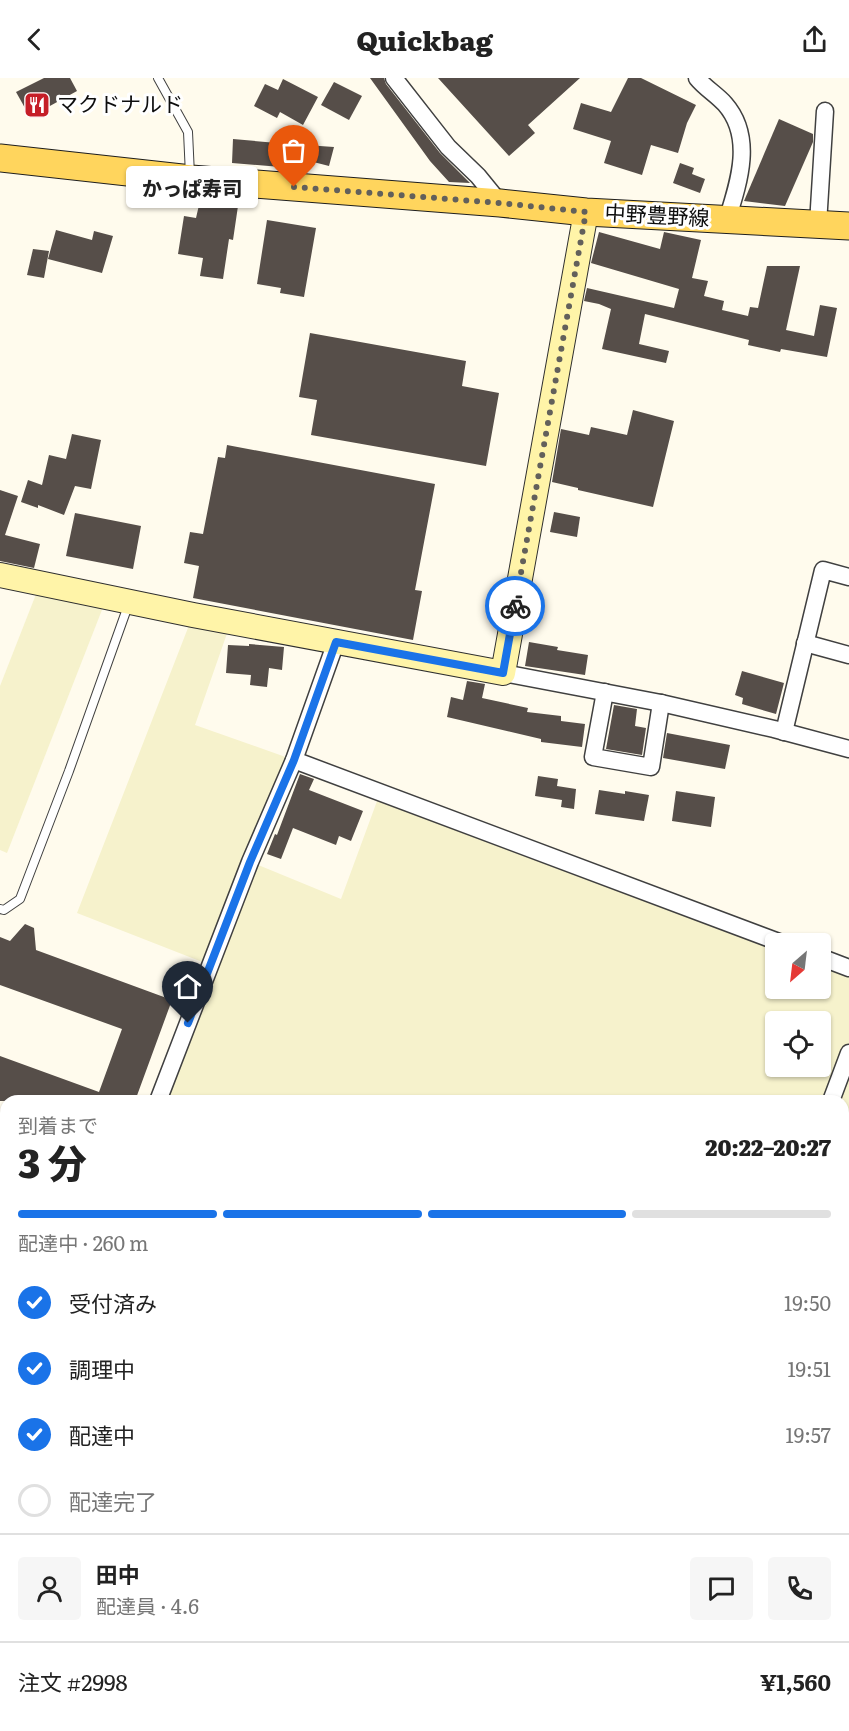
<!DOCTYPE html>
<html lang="ja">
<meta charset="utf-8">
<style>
body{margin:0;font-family:Literata,"Noto Sans JP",serif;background:#f6f6f6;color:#222;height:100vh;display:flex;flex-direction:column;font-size:22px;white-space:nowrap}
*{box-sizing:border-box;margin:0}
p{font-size:20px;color:#767676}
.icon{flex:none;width:33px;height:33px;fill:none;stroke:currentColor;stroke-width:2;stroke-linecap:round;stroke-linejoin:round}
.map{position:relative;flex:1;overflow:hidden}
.sheet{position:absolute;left:0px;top:1017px;width:849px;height:636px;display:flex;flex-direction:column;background:#fff;border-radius:18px 18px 0 0;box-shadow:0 2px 4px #0004}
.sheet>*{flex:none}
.needle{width:39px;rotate:208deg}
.buttons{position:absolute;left:765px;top:855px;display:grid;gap:12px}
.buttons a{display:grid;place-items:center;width:66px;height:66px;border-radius:6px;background:#fff;box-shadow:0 2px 4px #0004;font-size:30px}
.pin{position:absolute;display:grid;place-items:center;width:51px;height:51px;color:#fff;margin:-62px -26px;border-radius:50% 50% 50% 0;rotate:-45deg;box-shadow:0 0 6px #0007}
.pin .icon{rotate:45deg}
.courier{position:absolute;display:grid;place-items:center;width:60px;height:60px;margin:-30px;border:4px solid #1a73e8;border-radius:50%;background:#fff;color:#222;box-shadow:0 2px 8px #0007}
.bubble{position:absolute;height:42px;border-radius:6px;background:#fff;box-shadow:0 2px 4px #0004;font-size:20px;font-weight:800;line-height:42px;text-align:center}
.headline em{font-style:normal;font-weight:800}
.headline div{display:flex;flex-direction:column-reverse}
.headline{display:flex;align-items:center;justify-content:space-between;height:102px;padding:0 18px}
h1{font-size:39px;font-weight:800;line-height:45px}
.bar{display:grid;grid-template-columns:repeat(4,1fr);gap:9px 6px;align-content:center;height:72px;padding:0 18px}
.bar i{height:8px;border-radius:4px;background:#e0e0e0}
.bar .on{background:#1a73e8}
.bar p{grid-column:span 4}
.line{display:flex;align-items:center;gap:15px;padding:0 18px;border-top:2px solid #e0e0e0}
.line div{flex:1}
.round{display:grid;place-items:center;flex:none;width:63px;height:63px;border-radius:6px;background:#f6f6f6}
ol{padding:0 18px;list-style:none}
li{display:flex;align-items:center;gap:18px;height:66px}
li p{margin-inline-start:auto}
li .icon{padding:6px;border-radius:50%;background:#1a73e8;color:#fff;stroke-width:4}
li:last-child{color:#767676}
li i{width:33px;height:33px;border:3px solid #e0e0e0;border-radius:50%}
header{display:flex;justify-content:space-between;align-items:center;height:78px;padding:0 18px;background:#fff;font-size:27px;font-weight:800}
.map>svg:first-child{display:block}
.farmland{fill:#f6f2cc;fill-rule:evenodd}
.forest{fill:#b6dd93}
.pitch{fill:#e4f2c7}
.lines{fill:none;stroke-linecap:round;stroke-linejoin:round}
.stream{stroke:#3296d4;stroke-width:5}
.building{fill:#564e49}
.lane-casing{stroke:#404040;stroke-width:10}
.street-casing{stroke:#404040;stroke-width:19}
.secondary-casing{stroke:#2f2f2f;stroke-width:26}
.primary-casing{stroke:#1e1e1e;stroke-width:29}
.lane{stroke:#fff;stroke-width:8}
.street{stroke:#fff;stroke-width:16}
.secondary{stroke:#fff4a8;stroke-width:24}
.primary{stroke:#ffd55d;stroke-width:27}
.done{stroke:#62605b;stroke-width:6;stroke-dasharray:0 10.8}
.route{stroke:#1a73e8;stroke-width:8}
.labels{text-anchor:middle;stroke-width:6;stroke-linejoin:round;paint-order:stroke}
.poi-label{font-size:21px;fill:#0d0d0d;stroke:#fff;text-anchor:start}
.street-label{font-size:21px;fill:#0d0d0d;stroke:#fff}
</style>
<header><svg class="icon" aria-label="back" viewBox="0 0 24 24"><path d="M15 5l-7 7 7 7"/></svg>Quickbag<svg class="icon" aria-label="share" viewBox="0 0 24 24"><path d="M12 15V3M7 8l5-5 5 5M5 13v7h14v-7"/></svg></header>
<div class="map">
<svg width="849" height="1653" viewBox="0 0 849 1653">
<rect width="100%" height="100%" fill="#fffbed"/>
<g class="farmland">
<path d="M40,506L107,519L7,775L0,772V608Z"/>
<path d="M193,537L231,544L195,647L294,682L251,784L341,821L380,715L776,866V910H820L821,879L849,890V1109L843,1107V1023H158L210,887L77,835ZM776,944H820V988H776Z"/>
<path d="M843,1215L849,1217V1330L843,1335Z"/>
<path d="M6,1433V1647H513L507,1653H0V1450Z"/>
</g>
<path class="forest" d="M849,1495V1653H615L624,1647H843V1497Z"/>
<path class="pitch" d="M0,1087L6,1090V1358L0,1356Z"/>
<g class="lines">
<g class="stream">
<path d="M843,1359L849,1354"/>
<path d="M521,1653L527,1647"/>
</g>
</g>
<g class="building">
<path d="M44,0H70L77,13L30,39L16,14Z"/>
<path d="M370,0H384L386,6L440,75L470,105L449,104L430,83Z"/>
<path d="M438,0H580L528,47L535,55L509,78Z"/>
<path d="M628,0H641L696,27L687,45L678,75L651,67L642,97L604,85L611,63L573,51L581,25L611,34Z"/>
<path d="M283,1L318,19L303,47L280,34L277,40L254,28L265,6L278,12Z"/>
<path d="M334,4L362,18L349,42L321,27Z"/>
<path d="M779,41L813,56V64L785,128L744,123Z"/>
<path d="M233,61L277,65L334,69L329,88L294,79L293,90L232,85Z"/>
<path d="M680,85L694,90L692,96L705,101L700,115L673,105Z"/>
<path d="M211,124L238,128L233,162L229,161L223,201L200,198L203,180L178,176L184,138L196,140L199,127L210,128Z"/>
<path d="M267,142L316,150L304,219L280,215L281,210L257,206Z"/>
<path d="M56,152L92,162L94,153L113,158L102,195L48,181Z"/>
<path d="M599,154L660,171L664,154L701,162L692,200L708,203L704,218L724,223L722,232L748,238L750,229L758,230L767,188H800L786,252L814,258L820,227L837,230L827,279L781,271L780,274L748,267L749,262L645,236L639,266L669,273L666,285L602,271L611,231L599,226L584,223L587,210L674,230L679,211L591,185Z"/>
<path d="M33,171L49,173L44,200L27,197Z"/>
<path d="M310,255L466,283L462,308L499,315L486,388L311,357L317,322L299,319Z"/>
<path d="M633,332L674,343L653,429L578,412V410L552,404L561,351L589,357L591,349L627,357Z"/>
<path d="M72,356L101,362L91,411L75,408L64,437L38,427V430L21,424L28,402L42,407L49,377L66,381Z"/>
<path d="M227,367L435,406L415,512L422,513L413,562L193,520L199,488L184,485L190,454L203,456L218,379L225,380Z"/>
<path d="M0,412L18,418L5,457L40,466L34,490L0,483Z"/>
<path d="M554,434L580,439L577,459L550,454Z"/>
<path d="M75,435L141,448L133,491L66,478Z"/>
<path d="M529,564L558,569L557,572L588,577L585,597L525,588Z"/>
<path d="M249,566L284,569L282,592L269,590L267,609L250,607L251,597L226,595L228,567L249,568Z"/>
<path d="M742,593L784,605L776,636L742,626L743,620L735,617Z"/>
<path d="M467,603L485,606L482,620L528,630L527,634L561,638V643L585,646L582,669L541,664V661L447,639L451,619L463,622Z"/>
<path d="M614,627L637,631L635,648L646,650L642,677L606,671Z"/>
<path d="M667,655L730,667L725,691L663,680Z"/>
<path d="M300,696L314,701L309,712L363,733L351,763L339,758L336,767L293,750L281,781L267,776L275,756L277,757Z"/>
<path d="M538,698L558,701L557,708L576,711L574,731L561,729L562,722L535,718Z"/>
<path d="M599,712L625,716V713L649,717L644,743L595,736Z"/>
<path d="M676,713L715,719L711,749L672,743Z"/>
<path d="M25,846L34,850L36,872L172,922L135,1023H0V978L99,1014L122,951L0,907V859L10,863Z"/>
</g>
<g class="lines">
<g class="lane-casing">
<g id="lane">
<path d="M158,0L188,54L190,97"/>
<path d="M0,831L4,832L20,821L69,693L129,525"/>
</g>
</g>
<g class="street-casing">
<g id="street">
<path d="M394,0L448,69L478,98L500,125"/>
<path d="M697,0C705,10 716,16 725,26C754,59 739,104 727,142"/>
<path d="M818,146L825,33"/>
<path d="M805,565L849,577"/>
<path d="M503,595L661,625L774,651L849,671"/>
<path d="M605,614L593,679L651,689L661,625"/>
<path d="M784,654L823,492L849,499"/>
<path d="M294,682L784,866"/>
<path d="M820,879L849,890"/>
<path d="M158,1023L250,784L294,682L336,564"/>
<path d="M831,1023L849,975"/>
<path d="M843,1338L849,1333"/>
<path d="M0,1450L6,1433"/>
<path d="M0,1652L2,1653"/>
<path d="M508,1653L514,1647"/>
</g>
</g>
<g class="secondary-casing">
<g id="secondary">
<path d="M0,497L193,537L503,595L586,134"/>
<path d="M0,1374L6,1377"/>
</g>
</g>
<g class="primary-casing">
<path id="primary" d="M0,80L191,101L500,125L586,134L849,148"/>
</g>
<use href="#lane" class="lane"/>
<use href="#street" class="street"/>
<use href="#secondary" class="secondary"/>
<use href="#primary" class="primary"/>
</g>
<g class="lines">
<path class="done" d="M294,109L500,125L586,134L515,528"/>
<path class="route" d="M188,945L250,784L294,682L336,564L503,595L515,528"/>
</g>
<defs>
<g id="restaurant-square" transform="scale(1.35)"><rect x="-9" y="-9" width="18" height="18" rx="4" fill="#c51e28" stroke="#fff"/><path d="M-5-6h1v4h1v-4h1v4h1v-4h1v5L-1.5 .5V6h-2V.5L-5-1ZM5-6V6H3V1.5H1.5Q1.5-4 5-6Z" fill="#fff"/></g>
</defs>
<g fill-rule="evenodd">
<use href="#restaurant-square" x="37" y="27"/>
</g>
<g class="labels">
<g class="poi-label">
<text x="57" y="34">マクドナルド</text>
</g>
<g class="street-label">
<text transform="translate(657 138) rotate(3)" y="7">中野豊野線</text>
</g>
</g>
</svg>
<div class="buttons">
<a><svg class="needle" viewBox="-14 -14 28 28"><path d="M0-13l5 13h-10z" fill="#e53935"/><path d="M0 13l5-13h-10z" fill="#767676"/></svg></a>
<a><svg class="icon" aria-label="locate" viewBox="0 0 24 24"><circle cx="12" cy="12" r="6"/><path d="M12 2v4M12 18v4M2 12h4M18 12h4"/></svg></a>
</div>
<div class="pin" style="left:294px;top:109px;background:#ea580c"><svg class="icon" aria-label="bag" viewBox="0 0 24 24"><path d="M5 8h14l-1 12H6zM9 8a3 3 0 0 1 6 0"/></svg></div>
<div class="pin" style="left:188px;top:945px;background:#1f2937"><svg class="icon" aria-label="home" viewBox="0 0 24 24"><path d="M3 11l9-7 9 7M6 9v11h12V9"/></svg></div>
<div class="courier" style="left:515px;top:528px"><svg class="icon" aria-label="bike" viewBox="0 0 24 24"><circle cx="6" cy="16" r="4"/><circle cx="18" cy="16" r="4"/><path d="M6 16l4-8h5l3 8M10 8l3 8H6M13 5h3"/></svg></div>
<div class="bubble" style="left:126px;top:88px;width:132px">かっぱ寿司</div>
<section class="sheet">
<div class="headline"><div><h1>3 分</h1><p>到着まで</p></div><em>20:22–20:27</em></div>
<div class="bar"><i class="on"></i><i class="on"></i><i class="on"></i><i></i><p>配達中 · 260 m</p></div>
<ol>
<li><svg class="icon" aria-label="check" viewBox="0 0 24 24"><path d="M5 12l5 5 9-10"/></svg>受付済み<p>19:50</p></li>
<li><svg class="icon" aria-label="check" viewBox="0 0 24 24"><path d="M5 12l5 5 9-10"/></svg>調理中<p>19:51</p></li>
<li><svg class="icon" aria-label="check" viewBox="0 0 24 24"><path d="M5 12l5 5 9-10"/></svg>配達中<p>19:57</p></li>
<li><i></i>配達完了</li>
</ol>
<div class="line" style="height:108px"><a class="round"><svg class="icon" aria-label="person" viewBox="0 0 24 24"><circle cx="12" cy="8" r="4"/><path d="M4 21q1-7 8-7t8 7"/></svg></a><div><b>田中</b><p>配達員 · 4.6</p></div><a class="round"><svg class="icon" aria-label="chat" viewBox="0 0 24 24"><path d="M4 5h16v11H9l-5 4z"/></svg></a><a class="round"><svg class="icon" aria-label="phone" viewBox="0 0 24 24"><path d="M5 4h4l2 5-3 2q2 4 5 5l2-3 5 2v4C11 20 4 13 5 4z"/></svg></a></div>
<div class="line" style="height:78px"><div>注文 #2998</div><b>¥1,560</b></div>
</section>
</div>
